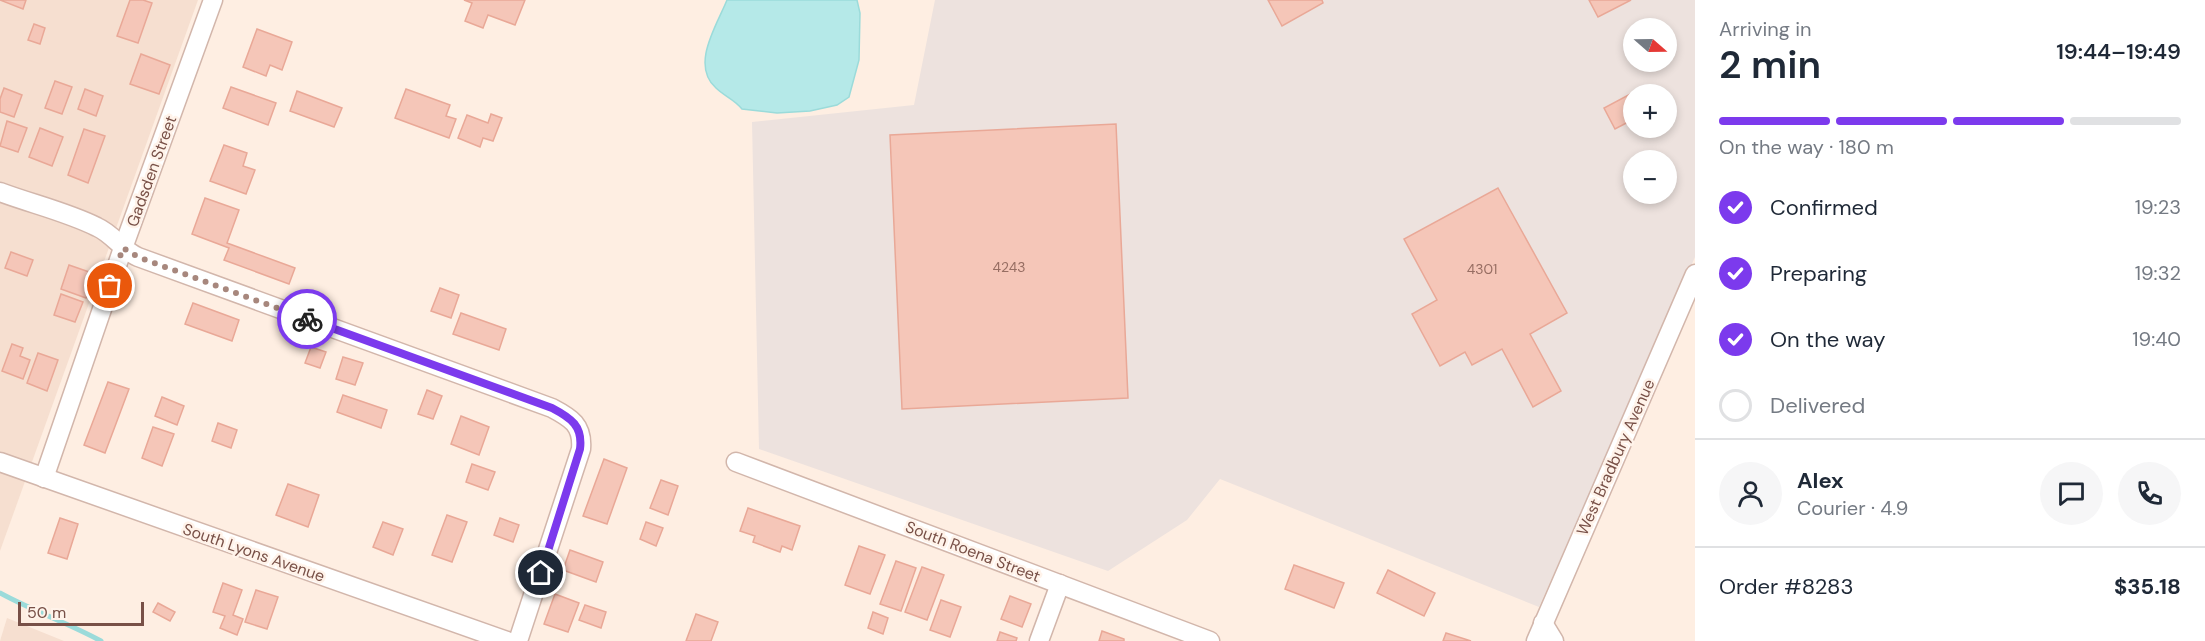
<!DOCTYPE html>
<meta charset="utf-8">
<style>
body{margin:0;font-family:"DM Sans",sans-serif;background:#f6f6f7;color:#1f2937;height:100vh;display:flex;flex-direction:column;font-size:22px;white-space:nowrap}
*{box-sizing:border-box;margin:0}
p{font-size:20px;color:#747a83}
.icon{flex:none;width:33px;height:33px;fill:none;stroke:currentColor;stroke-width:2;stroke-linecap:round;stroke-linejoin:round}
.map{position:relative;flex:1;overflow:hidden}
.drawer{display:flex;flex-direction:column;background:#fff;width:510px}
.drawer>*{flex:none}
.needle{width:39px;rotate:110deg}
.fabs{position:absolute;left:1623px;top:18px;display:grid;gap:12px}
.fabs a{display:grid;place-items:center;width:54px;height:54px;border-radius:50%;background:#fff;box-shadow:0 3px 9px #0003;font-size:30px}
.scale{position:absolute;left:18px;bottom:15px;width:126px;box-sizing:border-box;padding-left:6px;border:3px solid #785047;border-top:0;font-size:16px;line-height:21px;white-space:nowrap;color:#785047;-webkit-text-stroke:4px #fff3ea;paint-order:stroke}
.pin{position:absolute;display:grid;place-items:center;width:51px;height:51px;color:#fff;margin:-26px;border:3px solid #fff;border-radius:50%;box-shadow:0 2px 6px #0007}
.courier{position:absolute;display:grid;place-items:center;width:60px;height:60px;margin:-30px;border:4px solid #7c3aed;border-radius:50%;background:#fff;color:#222;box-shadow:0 2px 8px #0007}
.headline em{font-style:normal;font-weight:600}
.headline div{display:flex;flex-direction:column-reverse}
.headline{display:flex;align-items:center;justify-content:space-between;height:102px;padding:0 24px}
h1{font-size:39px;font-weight:600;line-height:45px}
.bar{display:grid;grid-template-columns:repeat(4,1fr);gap:9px 6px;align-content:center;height:72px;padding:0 24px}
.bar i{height:8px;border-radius:4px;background:#e0e1e3}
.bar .current{background:#7c3aed}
.bar p{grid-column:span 4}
.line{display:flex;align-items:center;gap:15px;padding:0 24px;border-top:2px solid #e0e1e3}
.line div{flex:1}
.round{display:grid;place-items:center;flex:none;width:63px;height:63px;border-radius:32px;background:#f6f6f7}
ol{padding:0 24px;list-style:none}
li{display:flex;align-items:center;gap:18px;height:66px}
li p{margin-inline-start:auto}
li .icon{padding:6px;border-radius:50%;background:#7c3aed;color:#fff;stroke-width:4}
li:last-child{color:#747a83}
li i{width:33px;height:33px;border:3px solid #e0e1e3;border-radius:50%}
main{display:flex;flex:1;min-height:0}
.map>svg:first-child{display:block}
.residential{fill:#f6dfd0}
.industrial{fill:#ede2de;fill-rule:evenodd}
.water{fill:#b5e9e8;stroke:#9bdbda;stroke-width:1.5}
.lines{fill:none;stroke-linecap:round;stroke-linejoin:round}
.stream{stroke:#9bdbda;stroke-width:5}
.building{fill:#f5c6b8;stroke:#e9a897;stroke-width:1.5}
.minor-casing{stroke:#d2b6ab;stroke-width:21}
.minor{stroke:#fff;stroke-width:18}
.done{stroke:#a7877d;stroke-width:6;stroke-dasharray:0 10.8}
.route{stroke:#7c3aed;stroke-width:8}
.labels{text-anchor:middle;stroke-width:5;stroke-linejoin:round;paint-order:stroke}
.number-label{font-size:14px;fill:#976e63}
.street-label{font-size:16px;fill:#785047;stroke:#fff3ea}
</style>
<main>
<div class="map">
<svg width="1695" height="641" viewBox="0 0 1695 641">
<rect width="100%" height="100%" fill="#feeee2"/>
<g class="residential">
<path d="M0,0H198L0,551Z"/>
<path d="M7,618L64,641H0Z"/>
</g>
<path class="industrial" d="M935,0H1695V257L1539,607L1220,479L1187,520L1108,571L759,449L752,122L914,105ZM1634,28H1666V62H1634ZM1634,94H1666V128H1634ZM1634,160H1666V194H1634Z"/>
<path class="water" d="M727,0H857L860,13L859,60L849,97L837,105L810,111L777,113L742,109C734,99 724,96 716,88C690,65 717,25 727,0Z"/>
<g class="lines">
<path class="stream" d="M0,593C33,611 68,623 101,641"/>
</g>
<g class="building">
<path d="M0,0H26L23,9Z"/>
<path d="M130,0H143L152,3L138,43L117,36Z"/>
<path d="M464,0H525L515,25L488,15L483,28L465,21L472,3Z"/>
<path d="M1268,0H1322L1323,3L1282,26Z"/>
<path d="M1589,0H1631L1598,17Z"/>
<path d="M34,24L45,28L40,44L28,40Z"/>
<path d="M257,29L292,42L282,70L270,65L266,76L243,67Z"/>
<path d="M141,54L170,65L159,94L130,84Z"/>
<path d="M55,81L72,87L62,114L45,108Z"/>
<path d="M231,87L276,103L268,125L223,108Z"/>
<path d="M4,88L22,95L14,117L0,112V99Z"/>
<path d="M85,89L103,96L96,116L78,109Z"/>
<path d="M406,89L450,105L446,116L456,119L449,138L395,118Z"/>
<path d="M297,91L342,108L334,127L290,111Z"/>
<path d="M1636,91L1638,94H1634V119L1615,129L1604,108Z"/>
<path d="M491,114L502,118L493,141L483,138L480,147L458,138L467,115L488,123Z"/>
<path d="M7,121L27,128L18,152L0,146Z"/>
<path d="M1116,124L1128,398L902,409L890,135Z"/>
<path d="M40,128L63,137L52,166L29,157Z"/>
<path d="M84,129L105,136L88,183L68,175Z"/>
<path d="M224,145L247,153L243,166L255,170L246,194L210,181Z"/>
<path d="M1498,188L1567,313L1530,334L1561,391L1533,407L1502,349L1472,365L1465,352L1440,366L1412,314L1437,300L1404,239Z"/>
<path d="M205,198L239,210L227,243L295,268L289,284L224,260L229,248L192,234Z"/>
<path d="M11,252L33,260L27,276L5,268Z"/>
<path d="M69,265L95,274L86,298L61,289Z"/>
<path d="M440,288L459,295L451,318L431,311Z"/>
<path d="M61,294L83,302L75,322L54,315Z"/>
<path d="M193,303L239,320L232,341L185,324Z"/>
<path d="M461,313L506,329L499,350L453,334Z"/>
<path d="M12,344L23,348L20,356L30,360L23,379L2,371Z"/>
<path d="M311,347L326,352L320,368L305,363Z"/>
<path d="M38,353L58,360L47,391L27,383Z"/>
<path d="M343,357L363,363L355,385L336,379Z"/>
<path d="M108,382L129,389L105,453L84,445Z"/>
<path d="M427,390L442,396L433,419L418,414Z"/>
<path d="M343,395L387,410L381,428L337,412Z"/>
<path d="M162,397L184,406L177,425L155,416Z"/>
<path d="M461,416L489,427L479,455L451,444Z"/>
<path d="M218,423L237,430L231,448L212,441Z"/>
<path d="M153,427L174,434L162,466L142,458Z"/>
<path d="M604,459L627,468L607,524L583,516Z"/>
<path d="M472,464L495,472L488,490L466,482Z"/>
<path d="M661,480L678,486L668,515L650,508Z"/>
<path d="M288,484L319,495L308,527L276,515Z"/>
<path d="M748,508L800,526L792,550L782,546L780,552L753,542L755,536L740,531Z"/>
<path d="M447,515L467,522L452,562L432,555Z"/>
<path d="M60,518L78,524L67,559L48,553Z"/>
<path d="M500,518L519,525L513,542L494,535Z"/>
<path d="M383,522L403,529L393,555L373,547Z"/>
<path d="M646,522L663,528L656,546L640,539Z"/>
<path d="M859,546L885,555L870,594L845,585Z"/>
<path d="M570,550L603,562L596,582L563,570Z"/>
<path d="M896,561L916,568L901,611L880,604Z"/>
<path d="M1294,565L1344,583L1334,608L1285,589Z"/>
<path d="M922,567L944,575L927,620L905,612Z"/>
<path d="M1388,570L1435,593L1424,616L1377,593Z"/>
<path d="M223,583L242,590L233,615L243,619L237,635L220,628L225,616L213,612Z"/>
<path d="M256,590L278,597L267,629L245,622Z"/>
<path d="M555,594L579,603L568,632L544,624Z"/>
<path d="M1010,596L1031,604L1022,627L1001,619Z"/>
<path d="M941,600L961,607L950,637L930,630Z"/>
<path d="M158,603L175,612L170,621L153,612Z"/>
<path d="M585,605L606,612L601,628L579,620Z"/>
<path d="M873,612L888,618L883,634L868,628Z"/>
<path d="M696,614L718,622L711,641H686Z"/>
<path d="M1102,631L1124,639V641H1099Z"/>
<path d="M1000,632L1017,638L1016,641H997Z"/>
<path d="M1446,633L1471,641H1443Z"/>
</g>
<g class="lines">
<g class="minor-casing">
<g id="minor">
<path d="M0,192C32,204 67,212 97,227C113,234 122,250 138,257L552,408C571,418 583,425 581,449L518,641"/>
<path d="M0,462L507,641"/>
<path d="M736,462L1210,641"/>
<path d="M44,478L123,248L213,0"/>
<path d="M1543,623L1554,641"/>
<path d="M1039,641L1060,584"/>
<path d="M1536,641L1695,274"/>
</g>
</g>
<use href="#minor" class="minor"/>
</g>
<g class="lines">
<path class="done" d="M110,286L123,248L138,257L307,319"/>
<path class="route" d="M307,319L552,408C571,418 583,426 580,449L541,573"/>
</g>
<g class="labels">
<g class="number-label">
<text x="1009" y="272">4243</text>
<text x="1482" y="274">4301</text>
</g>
<g class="street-label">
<text transform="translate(151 171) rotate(-70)" y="6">Gadsden Street</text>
<text transform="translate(1615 457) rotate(-66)" y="6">West Bradbury Avenue</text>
<text transform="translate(973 551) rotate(21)" y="6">South Roena Street</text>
<text transform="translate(254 552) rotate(19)" y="6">South Lyons Avenue</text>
</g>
</g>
</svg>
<div class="fabs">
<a><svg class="needle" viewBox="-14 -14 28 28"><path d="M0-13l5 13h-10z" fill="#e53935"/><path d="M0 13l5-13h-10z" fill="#747a83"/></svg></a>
<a>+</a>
<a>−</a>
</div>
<div class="scale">50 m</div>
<div class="pin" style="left:110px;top:286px;background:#ea580c"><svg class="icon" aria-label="bag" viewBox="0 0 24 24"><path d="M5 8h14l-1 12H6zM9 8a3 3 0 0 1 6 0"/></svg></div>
<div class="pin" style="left:541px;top:573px;background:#1f2937"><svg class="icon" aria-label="home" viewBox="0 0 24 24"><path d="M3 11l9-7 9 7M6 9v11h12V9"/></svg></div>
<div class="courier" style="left:307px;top:319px"><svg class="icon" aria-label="bike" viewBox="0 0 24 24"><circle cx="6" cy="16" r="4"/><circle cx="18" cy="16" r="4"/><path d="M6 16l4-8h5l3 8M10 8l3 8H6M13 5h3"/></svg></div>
</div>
<section class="drawer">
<div class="headline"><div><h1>2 min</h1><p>Arriving in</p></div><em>19:44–19:49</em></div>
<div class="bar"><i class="current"></i><i class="current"></i><i class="current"></i><i></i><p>On the way · 180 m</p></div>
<ol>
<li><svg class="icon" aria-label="check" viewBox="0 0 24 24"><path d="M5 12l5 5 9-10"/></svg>Confirmed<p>19:23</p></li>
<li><svg class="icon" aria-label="check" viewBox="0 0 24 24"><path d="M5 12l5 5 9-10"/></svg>Preparing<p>19:32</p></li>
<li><svg class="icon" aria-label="check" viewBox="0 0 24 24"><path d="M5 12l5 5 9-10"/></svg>On the way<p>19:40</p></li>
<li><i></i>Delivered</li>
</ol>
<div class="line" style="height:108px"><a class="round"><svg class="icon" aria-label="person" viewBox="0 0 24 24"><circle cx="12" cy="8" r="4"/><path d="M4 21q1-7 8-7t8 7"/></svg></a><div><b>Alex</b><p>Courier · 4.9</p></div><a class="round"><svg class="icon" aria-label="chat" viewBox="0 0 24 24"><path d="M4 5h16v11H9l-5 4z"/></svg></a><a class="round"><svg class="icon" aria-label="phone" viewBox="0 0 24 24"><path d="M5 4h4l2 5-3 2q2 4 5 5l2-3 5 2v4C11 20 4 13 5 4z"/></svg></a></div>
<div class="line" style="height:78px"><div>Order #8283</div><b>$35.18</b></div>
</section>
</main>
